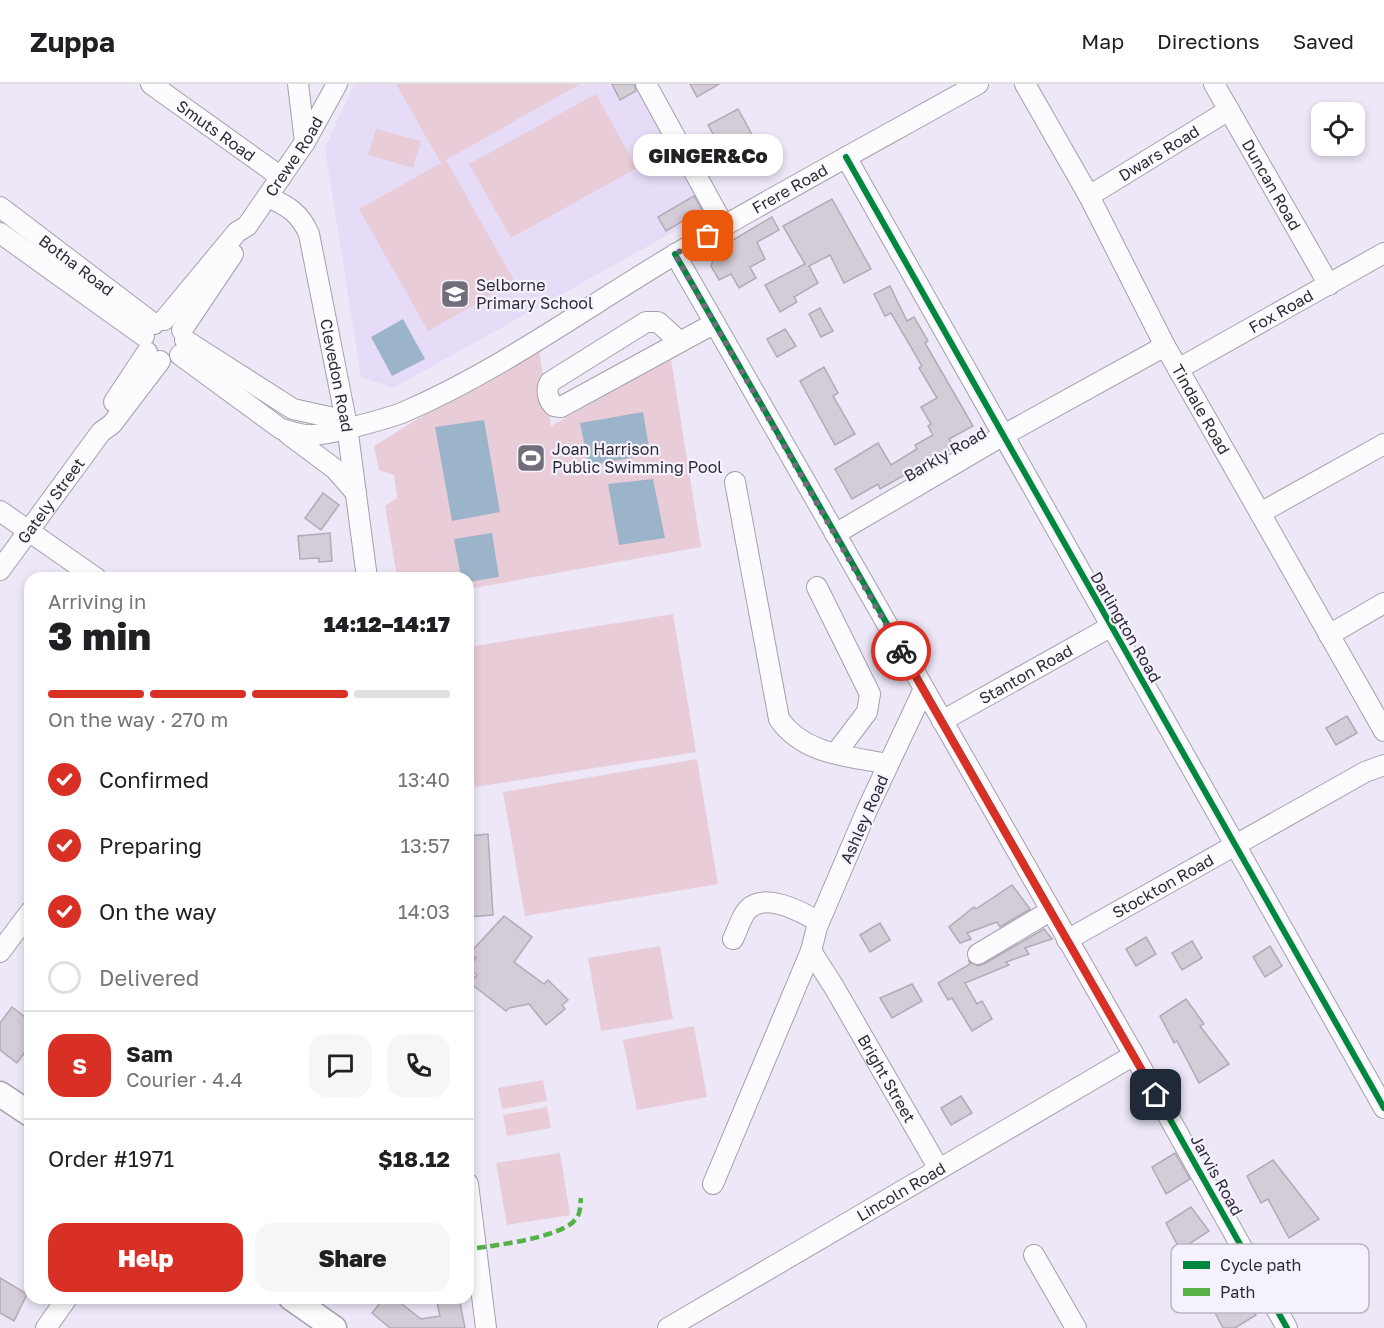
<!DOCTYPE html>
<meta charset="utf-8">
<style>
body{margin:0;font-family:"Golos Text",sans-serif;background:#f6f6f6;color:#202124;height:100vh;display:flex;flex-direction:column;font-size:22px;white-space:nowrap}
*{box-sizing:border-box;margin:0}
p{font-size:20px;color:#757577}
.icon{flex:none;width:33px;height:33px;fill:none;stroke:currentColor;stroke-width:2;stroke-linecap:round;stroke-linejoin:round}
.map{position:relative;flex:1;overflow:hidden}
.side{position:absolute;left:24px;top:488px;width:450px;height:732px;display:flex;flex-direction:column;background:#fff;border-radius:18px;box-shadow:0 3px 9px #0003}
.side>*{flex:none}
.fabs{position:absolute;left:1311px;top:18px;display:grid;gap:12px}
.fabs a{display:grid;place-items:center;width:54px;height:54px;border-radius:12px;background:#fff;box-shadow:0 3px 9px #0003;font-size:30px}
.pin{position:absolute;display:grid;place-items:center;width:51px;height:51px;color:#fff;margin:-26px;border-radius:12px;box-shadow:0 3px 9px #0006}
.courier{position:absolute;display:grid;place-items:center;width:60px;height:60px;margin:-30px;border:4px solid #d93025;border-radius:50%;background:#fff;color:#222;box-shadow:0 2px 8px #0007}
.bubble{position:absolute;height:42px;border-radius:18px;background:#fff;box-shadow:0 3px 9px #0003;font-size:20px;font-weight:800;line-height:42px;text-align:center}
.head em{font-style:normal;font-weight:800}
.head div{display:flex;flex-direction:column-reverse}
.head{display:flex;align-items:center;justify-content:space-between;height:102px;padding:0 24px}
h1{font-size:39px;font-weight:800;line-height:45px}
.bar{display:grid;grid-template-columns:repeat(4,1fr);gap:9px 6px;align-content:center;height:72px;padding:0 24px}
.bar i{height:8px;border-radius:4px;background:#e0e0e0}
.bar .current{background:#d93025}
.bar p{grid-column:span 4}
.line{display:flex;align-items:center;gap:15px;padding:0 24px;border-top:2px solid #e0e0e0}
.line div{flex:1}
.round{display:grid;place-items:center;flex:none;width:63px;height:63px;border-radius:18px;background:#f6f6f6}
ol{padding:0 24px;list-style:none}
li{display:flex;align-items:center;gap:18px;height:66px}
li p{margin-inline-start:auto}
li .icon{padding:6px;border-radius:50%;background:#d93025;color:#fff;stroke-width:4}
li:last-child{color:#757577}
li i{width:33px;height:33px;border:3px solid #e0e0e0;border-radius:50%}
.primary-button{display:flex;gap:12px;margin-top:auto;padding:12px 24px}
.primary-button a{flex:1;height:69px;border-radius:18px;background:#d93025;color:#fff;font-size:24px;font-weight:800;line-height:69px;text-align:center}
.primary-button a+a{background:#f6f6f6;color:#202124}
header{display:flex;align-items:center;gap:36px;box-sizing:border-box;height:84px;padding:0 30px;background:#fff;border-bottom:2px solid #e0e0e0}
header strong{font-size:28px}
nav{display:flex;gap:33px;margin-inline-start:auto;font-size:21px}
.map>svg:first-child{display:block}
.built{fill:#e6dcf7}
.green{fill:#e8cdd8}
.water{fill:#9bb4c9}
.building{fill:#d4ccd7;stroke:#b2aab5;stroke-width:1.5}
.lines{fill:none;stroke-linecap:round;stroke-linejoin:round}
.minor-casing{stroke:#a4a0ac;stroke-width:22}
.major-casing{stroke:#a4a0ac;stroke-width:27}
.minor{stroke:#fcfbfe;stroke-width:20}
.major{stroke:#fcfbfe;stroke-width:24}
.quiet{stroke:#56b246;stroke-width:4.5;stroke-dasharray:9 4.5;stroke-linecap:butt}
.cycleway-casing{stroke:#f6f2fd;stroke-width:10}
.cycleway{stroke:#00873e;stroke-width:6}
.done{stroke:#726d7a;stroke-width:6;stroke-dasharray:0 10.8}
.route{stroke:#d93025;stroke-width:8}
.labels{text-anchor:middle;stroke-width:4.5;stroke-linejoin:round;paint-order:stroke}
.street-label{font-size:16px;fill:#2f2b36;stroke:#f6f2fd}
.poi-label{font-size:16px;fill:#2f2b36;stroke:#f6f2fd;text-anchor:start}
.key{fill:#f6f2fd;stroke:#bab6c1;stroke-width:1.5}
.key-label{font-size:16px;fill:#2f2b36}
</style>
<header>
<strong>Zuppa</strong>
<nav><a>Map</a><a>Directions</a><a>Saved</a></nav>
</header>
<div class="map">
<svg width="1384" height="1244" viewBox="0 0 1384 1244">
<rect width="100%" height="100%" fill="#ede7f8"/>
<path class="built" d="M354,0H648L711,127L393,304L361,293L325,64Z"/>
<g class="green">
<path d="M396,0H580L446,76L515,198L428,247L359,125L441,79Z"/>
<path d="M596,10L637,84L511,154L469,80Z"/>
<path d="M376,45L421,57L413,84L368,71Z"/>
<path d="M538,260L551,342L671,275L701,463L468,505V494L397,493L385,422L397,414L394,391L379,386L374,362Z"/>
<path d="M673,530L696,668L475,703L468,658V563Z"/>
<path d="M697,675L718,800L525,832L503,708Z"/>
<path d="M660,862L673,935L601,947L588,874Z"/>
<path d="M694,942L707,1013L637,1026L623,956Z"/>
<path d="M543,996L547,1017L502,1025L498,1004Z"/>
<path d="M547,1023L551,1044L507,1052L503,1031Z"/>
<path d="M560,1069L570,1131L507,1141L496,1079Z"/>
</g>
<g class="water">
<path d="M403,235L425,275L392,292L371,253Z"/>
<path d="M643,328L650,370L589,382L580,339Z"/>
<path d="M484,336L500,428L452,437L435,343Z"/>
<path d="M653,395L665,454L619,461L608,400Z"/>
<path d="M492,449L499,493L468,498V494L461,493L454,455Z"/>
</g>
<g class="building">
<path d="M612,0H634L636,7L620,16Z"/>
<path d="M690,0H719L697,13Z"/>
<path d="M738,25L765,74L735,90L708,41Z"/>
<path d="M694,112L702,126L666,147L658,133Z"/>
<path d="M832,115L871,185L844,199L830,171L809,182L818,199L794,213L797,218L780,228L765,201L805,180L783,142Z"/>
<path d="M772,133L779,146L757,158L765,175L750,183L756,194L739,204L731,190L719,196L711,182L716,166Z"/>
<path d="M890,202L907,237L914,233L928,257L925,259L973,342L949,355L954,363L880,405L878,400L852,415L835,385L878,359L891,381L917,365L915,361L933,351L928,342L931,340L921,323L937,314L919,284L922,282L891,229L885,232L874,210Z"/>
<path d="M820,224L833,247L821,253L809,230Z"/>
<path d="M785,245L796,262L777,273L767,255Z"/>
<path d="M824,283L838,309L833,312L855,350L835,361L800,297Z"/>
<path d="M323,409L339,421L321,446L305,434Z"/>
<path d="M330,449L332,477L319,478V474L300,475L298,452Z"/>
<path d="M1347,632L1357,649L1336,661L1326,644Z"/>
<path d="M488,750L493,831L468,833V752Z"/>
<path d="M1012,801L1030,825L1000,843L997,838L967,849L971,855L960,859L949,843L974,823L976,825Z"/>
<path d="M504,832L532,853L514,878L544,900L548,896L568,916L562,921L565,925L546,941L529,920L509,924L506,927L470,899L477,891L469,884L476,874L470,869Z"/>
<path d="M880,839L890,856L870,868L860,851Z"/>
<path d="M1044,845L1052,855L1025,864L1029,870L1006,878L1009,881L965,899L977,920L982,917L992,935L972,947L952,914L948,916L938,899L970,880L969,877L978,882L984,880Z"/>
<path d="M1146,853L1156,870L1136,882L1126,865Z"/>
<path d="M1192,857L1202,874L1182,886L1172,869Z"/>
<path d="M1270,862L1282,882L1265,893L1253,873Z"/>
<path d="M912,900L922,917L892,934L880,914Z"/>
<path d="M1186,915L1204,940L1200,942L1229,980L1199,999L1177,957L1174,959L1160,932Z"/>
<path d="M12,923L30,937V961L17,979L0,966V939Z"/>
<path d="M961,1012L972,1029L951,1041L941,1024Z"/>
<path d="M1175,1069L1190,1095L1166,1110L1152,1083Z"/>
<path d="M1273,1076L1319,1135L1289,1154L1268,1115L1261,1119L1247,1092Z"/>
<path d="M1191,1123L1209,1147L1180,1166L1166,1139Z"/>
<path d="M0,1194L27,1210L14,1237L0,1229Z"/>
<path d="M1237,1206L1256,1231L1235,1244H1223L1212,1223Z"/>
<path d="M384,1214H394L421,1235L440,1232L436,1214H459L465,1244H390L372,1229Z"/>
</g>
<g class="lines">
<g class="minor-casing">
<g id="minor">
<path id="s1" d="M151,0L281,93"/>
<path d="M298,0L305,58"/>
<path d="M646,0L724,142"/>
<path id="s2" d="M1025,0L1089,112L1165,262L1384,647"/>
<path id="s3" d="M1214,0L1329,201"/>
<path d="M846,73L1384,1024"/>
<path id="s4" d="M1089,112L1229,26"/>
<path id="s5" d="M267,113C287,121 300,129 309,150L347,342L367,494"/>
<path id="s6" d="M0,123L154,240"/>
<path d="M0,149L144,252"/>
<path d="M675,170L1134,971L1287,1244"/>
<path id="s7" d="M164,236L237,148L247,142L305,58L337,0"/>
<path d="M182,246L233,170"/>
<path d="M185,256L293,325L329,333L347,342"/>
<path d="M680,258L658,238H646L550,298C545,306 548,316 554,322L561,323L715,239"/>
<path id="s8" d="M180,271L281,345C290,347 299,351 308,351C321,353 390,334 404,328C499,287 585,224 674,171C774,112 876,57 978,0"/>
<path id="s9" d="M1178,285L1384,169"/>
<path d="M114,318L147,268"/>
<path d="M288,350L335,385L356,409"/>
<path d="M735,398L779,635C804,671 849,672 888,680"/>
<path d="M0,427L96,494"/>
<path d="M1260,429L1384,360"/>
<path d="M835,450L1002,352L1165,262"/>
<path id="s10" d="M0,486L101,348L112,340L160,277"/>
<path d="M817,503L870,610L867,628L836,669"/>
<path d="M1329,551L1384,519"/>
<path id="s11" d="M924,605L867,726L817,843L811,867L834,903L939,1085"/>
<path id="s12" d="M942,637L1110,543"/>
<path d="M733,855C737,847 740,837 745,829C761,805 802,828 819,838"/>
<path id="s13" d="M1067,856L1365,688L1384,681"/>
<path d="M0,868L30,828"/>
<path d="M978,870L1050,827"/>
<path d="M468,1100L486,1244"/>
<path d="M713,1100L811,867"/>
<path d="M1034,1171L1076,1244"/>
<path d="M46,1244L67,1214"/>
<path id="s14" d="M668,1244L1134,971"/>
</g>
</g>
<g class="major-casing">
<g id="major">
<path d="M0,1010L30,1030"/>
<path d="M291,1214L334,1244"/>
</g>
</g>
<use href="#minor" class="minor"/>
<use href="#major" class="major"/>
<path class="quiet" d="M477,1164C499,1161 561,1153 575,1136C581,1130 580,1122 581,1114"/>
<g class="cycleway-casing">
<g id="cycleway">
<path d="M846,73L1384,1024"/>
<path d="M675,170L1134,971L1287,1244"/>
</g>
</g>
<use href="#cycleway" class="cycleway"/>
</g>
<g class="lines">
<path class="done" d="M708,152L675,170L901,567"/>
<path class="route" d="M901,567L1156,1011"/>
</g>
<defs>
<g id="school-square" transform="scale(1.5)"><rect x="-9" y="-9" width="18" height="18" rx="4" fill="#726d7a" stroke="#f6f2fd"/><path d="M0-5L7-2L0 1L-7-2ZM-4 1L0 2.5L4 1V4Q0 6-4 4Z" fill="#fff"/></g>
<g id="stadium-square" transform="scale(1.5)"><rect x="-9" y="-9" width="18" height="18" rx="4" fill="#726d7a" stroke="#f6f2fd"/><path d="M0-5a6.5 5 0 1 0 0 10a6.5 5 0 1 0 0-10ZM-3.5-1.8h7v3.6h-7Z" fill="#fff"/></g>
</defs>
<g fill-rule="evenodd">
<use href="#school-square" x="455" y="210"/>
<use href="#stadium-square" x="531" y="374"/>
</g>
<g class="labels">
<g class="street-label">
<text dy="6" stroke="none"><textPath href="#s1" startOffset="80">Smuts Road</textPath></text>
<text dy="6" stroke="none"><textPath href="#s4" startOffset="82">Dwars Road</textPath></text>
<text dy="6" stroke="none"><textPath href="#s7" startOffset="210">Crewe Road</textPath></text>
<text dy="6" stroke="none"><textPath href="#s3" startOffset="116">Duncan Road</textPath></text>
<text dy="6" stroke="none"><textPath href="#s8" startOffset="698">Frere Road</textPath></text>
<text dy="6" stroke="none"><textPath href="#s6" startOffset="96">Botha Road</textPath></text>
<text dy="6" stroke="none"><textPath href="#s9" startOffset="118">Fox Road</textPath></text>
<text dy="6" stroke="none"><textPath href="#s5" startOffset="202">Clevedon Road</textPath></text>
<text dy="6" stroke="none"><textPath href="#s2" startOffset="370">Tindale Road</textPath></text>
<text transform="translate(945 370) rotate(-30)" y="6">Barkly Road</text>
<text dy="6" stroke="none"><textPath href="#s10" startOffset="86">Gately Street</textPath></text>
<text transform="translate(1126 543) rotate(60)" y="6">Darlington Road</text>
<text dy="6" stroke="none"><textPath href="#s12" startOffset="96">Stanton Road</textPath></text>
<text transform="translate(864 735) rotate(-66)" y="6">Ashley Road</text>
<text dy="6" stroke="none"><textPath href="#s13" startOffset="110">Stockton Road</textPath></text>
<text dy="6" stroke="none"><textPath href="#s11" startOffset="434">Bright Street</textPath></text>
<text transform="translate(1217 1091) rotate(61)" y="6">Jarvis Road</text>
<text dy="6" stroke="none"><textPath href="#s14" startOffset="270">Lincoln Road</textPath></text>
</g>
<g class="poi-label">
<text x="476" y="207">Selborne<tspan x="476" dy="18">Primary School</tspan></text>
<text x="552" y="371">Joan Harrison<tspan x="552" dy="18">Public Swimming Pool</tspan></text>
</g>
</g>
<rect x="1171" y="1160" width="198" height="69" rx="9" class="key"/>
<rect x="1183" y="1177" width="27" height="8" fill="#00873e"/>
<rect x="1183" y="1204" width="27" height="8" fill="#56b246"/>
<g class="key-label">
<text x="1220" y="1187">Cycle path</text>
<text x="1220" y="1214">Path</text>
</g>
</svg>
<div class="fabs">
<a><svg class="icon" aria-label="locate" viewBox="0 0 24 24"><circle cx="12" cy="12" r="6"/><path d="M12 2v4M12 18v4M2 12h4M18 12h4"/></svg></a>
</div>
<div class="pin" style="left:708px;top:152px;background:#ea580c"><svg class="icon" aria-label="bag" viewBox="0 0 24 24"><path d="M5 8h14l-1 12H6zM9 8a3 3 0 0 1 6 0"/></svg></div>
<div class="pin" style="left:1156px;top:1011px;background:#1f2937"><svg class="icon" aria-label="home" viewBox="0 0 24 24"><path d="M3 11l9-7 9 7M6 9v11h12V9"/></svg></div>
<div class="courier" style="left:901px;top:567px"><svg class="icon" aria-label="bike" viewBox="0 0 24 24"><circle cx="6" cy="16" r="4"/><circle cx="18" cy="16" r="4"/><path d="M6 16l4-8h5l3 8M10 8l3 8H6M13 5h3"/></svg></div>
<div class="bubble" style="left:633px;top:50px;width:150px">GINGER&amp;Co</div>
<section class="side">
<div class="head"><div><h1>3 min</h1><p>Arriving in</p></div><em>14:12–14:17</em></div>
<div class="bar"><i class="current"></i><i class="current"></i><i class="current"></i><i></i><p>On the way · 270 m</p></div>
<ol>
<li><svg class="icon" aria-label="check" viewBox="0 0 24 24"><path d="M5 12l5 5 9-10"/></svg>Confirmed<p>13:40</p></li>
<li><svg class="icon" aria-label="check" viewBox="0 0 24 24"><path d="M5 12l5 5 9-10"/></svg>Preparing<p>13:57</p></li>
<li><svg class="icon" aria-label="check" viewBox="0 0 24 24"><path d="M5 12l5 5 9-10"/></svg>On the way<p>14:03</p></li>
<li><i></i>Delivered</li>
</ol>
<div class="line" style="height:108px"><b class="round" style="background:#d93025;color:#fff">S</b><div><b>Sam</b><p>Courier · 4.4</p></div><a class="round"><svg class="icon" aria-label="chat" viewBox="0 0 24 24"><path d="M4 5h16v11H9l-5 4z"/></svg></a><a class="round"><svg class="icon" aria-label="phone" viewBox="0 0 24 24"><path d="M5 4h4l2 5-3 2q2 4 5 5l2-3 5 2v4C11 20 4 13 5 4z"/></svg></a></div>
<div class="line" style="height:78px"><div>Order #1971</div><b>$18.12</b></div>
<div class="primary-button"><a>Help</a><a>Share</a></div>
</section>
</div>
